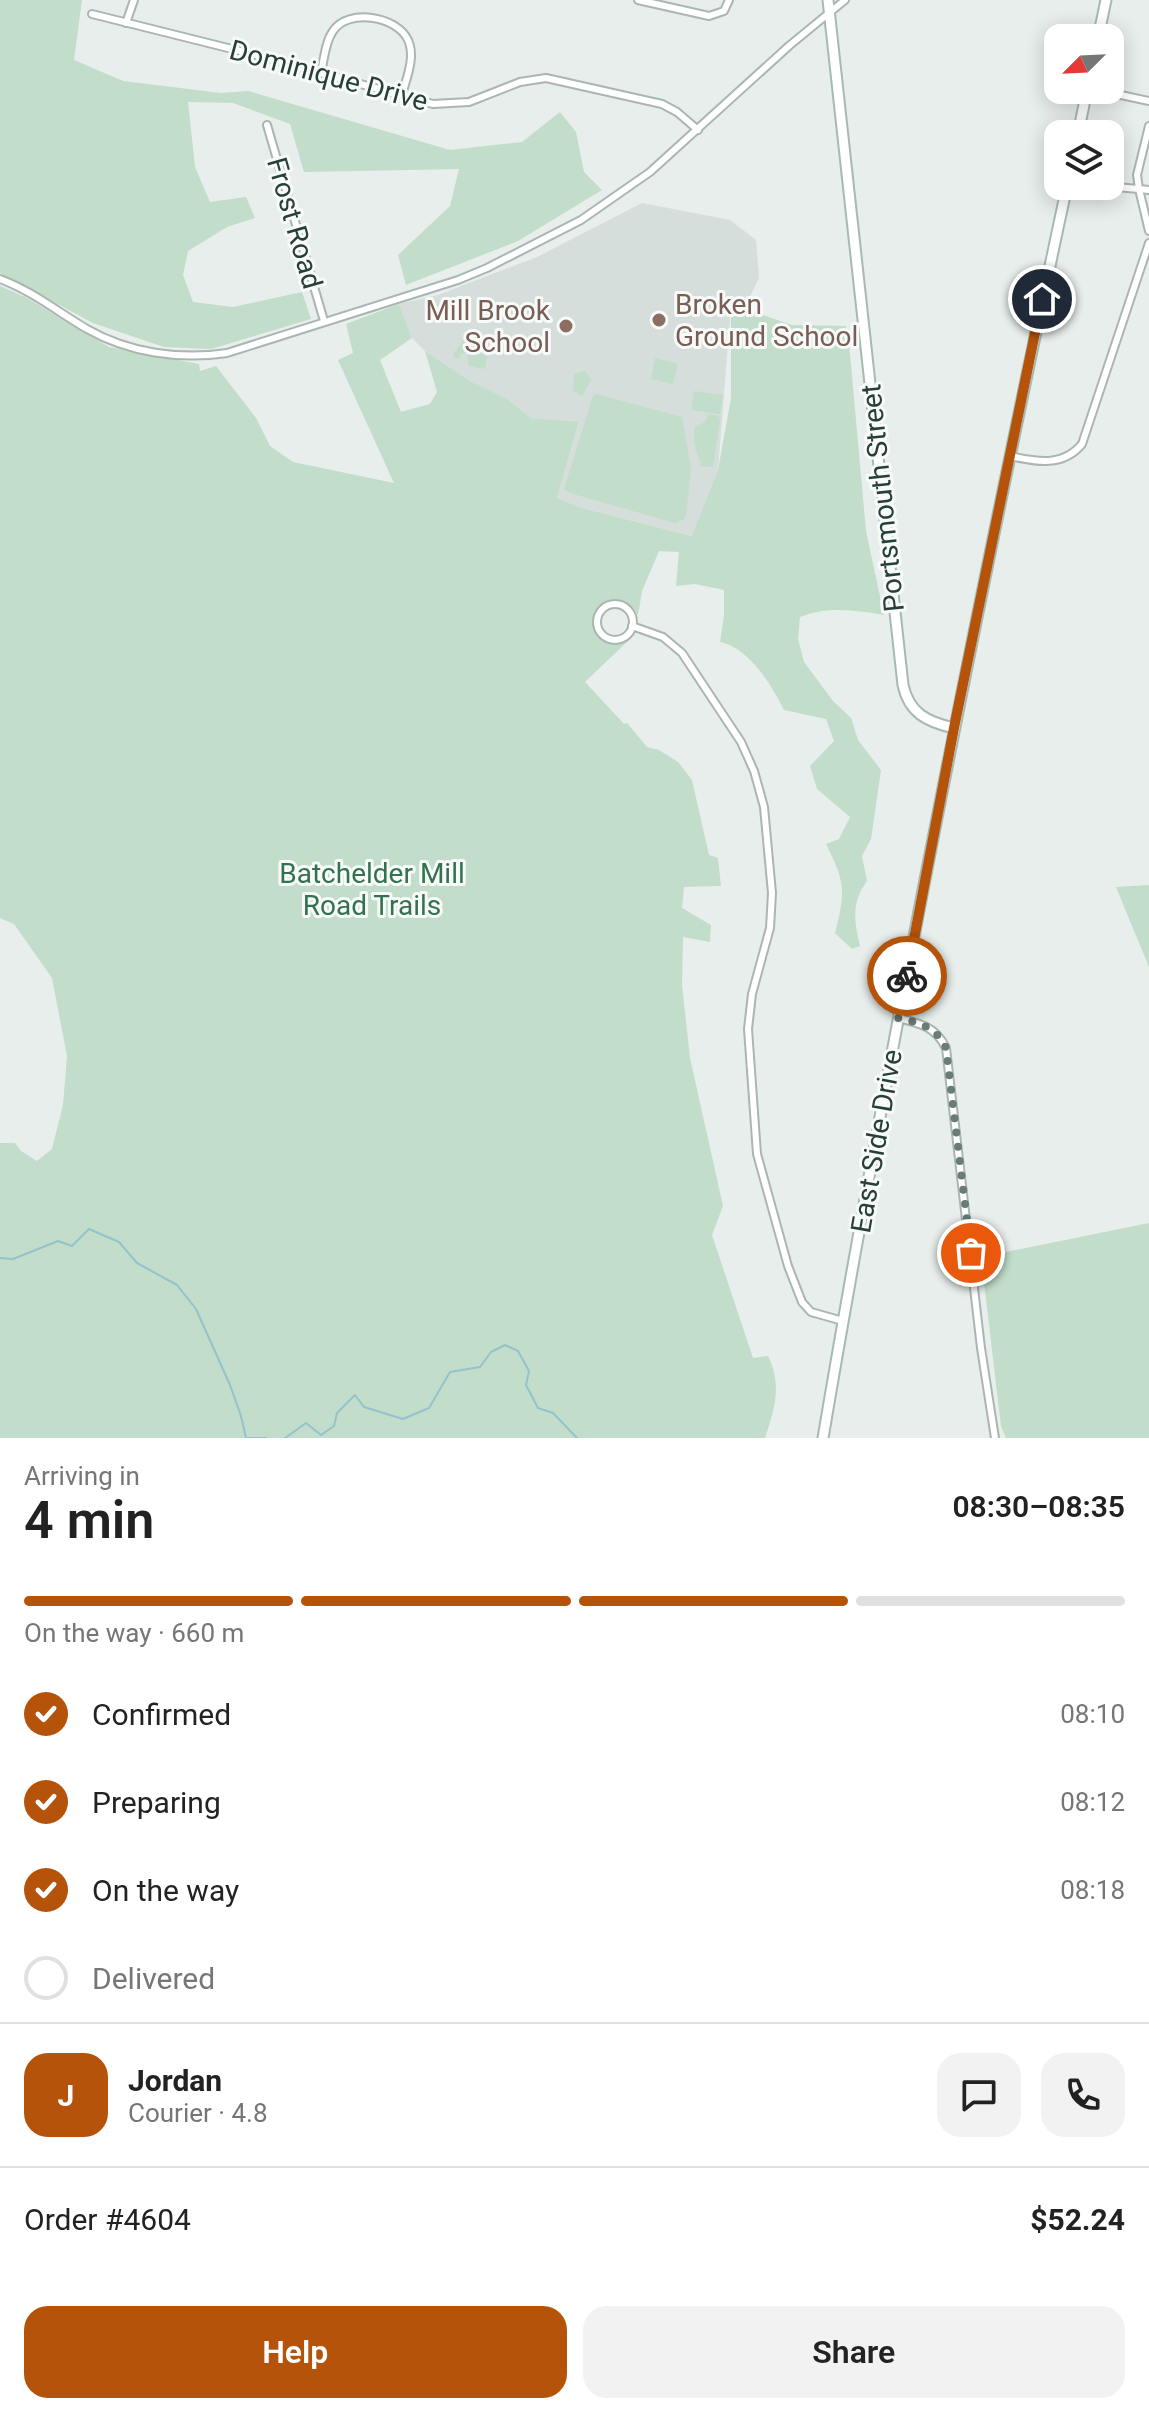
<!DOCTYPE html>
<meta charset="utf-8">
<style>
body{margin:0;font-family:Roboto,sans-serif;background:#f2f2f2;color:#222;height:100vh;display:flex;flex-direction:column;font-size:30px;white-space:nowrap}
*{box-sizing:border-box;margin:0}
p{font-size:26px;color:#767676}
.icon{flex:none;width:44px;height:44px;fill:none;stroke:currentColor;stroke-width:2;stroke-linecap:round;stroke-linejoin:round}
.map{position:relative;height:1438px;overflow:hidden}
.side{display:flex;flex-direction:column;background:#fff;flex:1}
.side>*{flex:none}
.needle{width:52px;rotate:246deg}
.controls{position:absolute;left:1044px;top:24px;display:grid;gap:16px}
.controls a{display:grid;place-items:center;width:80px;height:80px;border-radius:16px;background:#fff;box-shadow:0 4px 20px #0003;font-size:40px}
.pin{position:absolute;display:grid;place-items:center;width:68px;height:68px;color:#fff;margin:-34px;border:4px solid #fff;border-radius:50%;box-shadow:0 2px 8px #0007}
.courier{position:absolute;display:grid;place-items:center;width:80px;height:80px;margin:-40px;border:6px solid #b45309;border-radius:50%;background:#fff;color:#222;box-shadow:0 2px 10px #0007}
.summary em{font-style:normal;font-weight:600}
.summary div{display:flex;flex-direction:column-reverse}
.summary{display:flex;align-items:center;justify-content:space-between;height:136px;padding:0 24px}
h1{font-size:52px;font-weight:600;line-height:60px}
.bar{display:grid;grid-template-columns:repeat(4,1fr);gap:12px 8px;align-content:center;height:96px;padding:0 24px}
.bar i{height:10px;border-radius:6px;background:#e0e0e0}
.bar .current{background:#b45309}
.bar p{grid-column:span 4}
.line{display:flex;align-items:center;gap:20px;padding:0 24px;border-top:2px solid #e0e0e0}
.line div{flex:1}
.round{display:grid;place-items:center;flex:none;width:84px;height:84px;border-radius:24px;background:#f2f2f2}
ol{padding:0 24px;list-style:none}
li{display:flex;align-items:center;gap:24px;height:88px}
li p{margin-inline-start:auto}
li .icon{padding:8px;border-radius:50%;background:#b45309;color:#fff;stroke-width:4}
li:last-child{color:#767676}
li i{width:44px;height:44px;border:4px solid #e0e0e0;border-radius:50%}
.button{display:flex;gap:16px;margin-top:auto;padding:16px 24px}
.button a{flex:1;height:92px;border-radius:24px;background:#b45309;color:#fff;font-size:32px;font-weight:600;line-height:92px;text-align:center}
.button a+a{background:#f2f2f2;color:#222}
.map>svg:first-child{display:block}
.built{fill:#d5deda}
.green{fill:#c2ddca}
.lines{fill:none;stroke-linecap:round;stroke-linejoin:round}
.stream{stroke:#94c3cd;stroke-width:2}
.street-casing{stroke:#aab6b2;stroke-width:10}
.secondary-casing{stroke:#a6b9b3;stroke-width:13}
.street{stroke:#fff;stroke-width:6}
.secondary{stroke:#fff;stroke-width:9}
.done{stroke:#6a7c77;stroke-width:8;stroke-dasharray:0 14.4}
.route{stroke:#b45309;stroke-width:10}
.education-dot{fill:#8d6e63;stroke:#f7faf9;stroke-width:3}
.labels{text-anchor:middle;stroke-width:6;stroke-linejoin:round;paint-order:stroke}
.street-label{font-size:28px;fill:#273f39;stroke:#f7faf9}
.education-label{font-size:28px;fill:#785e54;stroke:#f7faf9;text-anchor:start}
.park-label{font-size:28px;fill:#34724e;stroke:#f7faf9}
</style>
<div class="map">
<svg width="1149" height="1438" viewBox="0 0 1149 1438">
<rect width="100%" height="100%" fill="#e7eeeb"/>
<path class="built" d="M642,203L730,220L756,240L759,278L745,307L731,305L718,470L693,536L582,508L557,498L579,423L531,418L507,399L470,381L425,351L412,338L399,304L438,295L537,257Z"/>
<g class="green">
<path d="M0,0H82L74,60L123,81L221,93L248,91L450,150L522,142L560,112L576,132L584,172L602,190L518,241L406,285L398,255L450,206L459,169L304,172L290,124L233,103L188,102L195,167L210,202L246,197L255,218L227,227L188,251L183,275L193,302L233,307L302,292L311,319L211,349L164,347L93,323L0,273Z"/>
<path d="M0,286L25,297L109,347L199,364L200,371L216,366L256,418L270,446L293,462L394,483L338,360L353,353L346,324L399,304L412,338L380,360L401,412L430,404L437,392L425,351L470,381L507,399L531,418L579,422L557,498L582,508L692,536L718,470L731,398V304L792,325L846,326L850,354L866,531L884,615C855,610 827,606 800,617L798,639L804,662L833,701L851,718L858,740L881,770L871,839L862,856L867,881C851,903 854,921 860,946L852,949L835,933C846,891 845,882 826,844L839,839L850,817L817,789L810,766L834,741L826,719L784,710C771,684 749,648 720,642L724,616V590L695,584L676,586L679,552L659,551L642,591L638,615C621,583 580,607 600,637L617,644L629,640L585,682L624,724L627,723L647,747L659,750L678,762L692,780L709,855L718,858L721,886L684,887L682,908L711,925L710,942L683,937L682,986L690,1058L723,1206L712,1235L753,1358L768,1356C782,1385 775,1408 765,1438H0V1143H15L21,1151L37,1161L52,1149L63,1105L67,1056L52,978L14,924L0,918Z"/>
<path d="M463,341L477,344L479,352L487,357L485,369L469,366L467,353L461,354L459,359L455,358L453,354Z"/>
<path d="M655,358L678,364L673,384L651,379Z"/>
<path d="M585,371L591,380L582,396L573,391L574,374Z"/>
<path d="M694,391L723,395L720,414L691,410Z"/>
<path d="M596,394L682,417L691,469L686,515L684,519L675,523L570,493L564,489L593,396Z"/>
<path d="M708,414L719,416L720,422L713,467L701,466L694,442V428L706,421Z"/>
<path d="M1149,885V967L1116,887Z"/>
<path d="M1149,1223V1438H1006L1001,1426L981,1257Z"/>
</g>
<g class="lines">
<g class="stream">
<path d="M0,1258L13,1259L58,1241L72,1246L89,1229L119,1242L137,1263L177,1285L196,1309L230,1385L241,1416L246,1438H266"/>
<path d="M285,1438L306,1423L321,1435L334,1426L337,1413L355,1395L364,1407L403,1419L429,1408L450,1372L480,1367L491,1352L505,1345L518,1351L529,1371L526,1385L538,1408L553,1413L577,1438"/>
</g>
<g class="street-casing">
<g id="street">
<path d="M638,0L709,16L724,11L729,0"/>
<path d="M92,14L252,54L433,104L469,102L520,82L546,78L662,104L677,112L698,130"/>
<path d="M126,23L134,0"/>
<path d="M321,73C324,60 325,42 333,31C348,8 397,16 408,40C416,57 406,79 402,95"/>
<path d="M1098,90L1149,101"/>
<path d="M267,125L324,321"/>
<path d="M1149,126L1137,175L1139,189L1149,190"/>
<path d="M1103,186L1139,189L1149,231"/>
<path d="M0,279C32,291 58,312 87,329C129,353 180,360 227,353L458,280L487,268L581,220L650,172L790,45L845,0"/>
<path d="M1010,456C1037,462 1063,467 1082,444L1149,243"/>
<circle cx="615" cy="622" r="18"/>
<path d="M632,626L663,637L682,653L741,742L754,771L764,807L772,893L770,928L752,994L748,1029L757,1154L788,1266L802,1302L811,1312L843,1321"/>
<path d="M898,1018C920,1023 936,1027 946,1048L981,1348L995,1438"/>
</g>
</g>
<g class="secondary-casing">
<g id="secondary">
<path d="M828,0L903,685C909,713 927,722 954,728"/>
<path d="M1098,38L1106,0"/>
<path d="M1078,134L1087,90"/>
<path d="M823,1438C894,1019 978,602 1067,186"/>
</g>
</g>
<use href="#street" class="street"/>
<use href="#secondary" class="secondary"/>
</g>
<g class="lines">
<path class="done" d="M907,976L898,1018C920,1023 936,1027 946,1048L971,1253"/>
<path class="route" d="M907,976L954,728L1042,299"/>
</g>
<g class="education-dot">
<circle cx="659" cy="320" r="8"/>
<circle cx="566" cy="326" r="8"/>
</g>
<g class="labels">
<g class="street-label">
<text transform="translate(329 75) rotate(15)" y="10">Dominique Drive</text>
<text transform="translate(295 223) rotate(74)" y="10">Frost Road</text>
<text transform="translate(882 498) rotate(-96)" y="10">Portsmouth Street</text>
<text transform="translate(876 1141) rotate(-80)" y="10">East Side Drive</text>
</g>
<g class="education-label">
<text x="675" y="314">Broken<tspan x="675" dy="32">Ground School</tspan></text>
<text x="550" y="320" text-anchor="end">Mill Brook<tspan x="550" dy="32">School</tspan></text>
</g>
<g class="park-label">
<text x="372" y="883">Batchelder Mill<tspan x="372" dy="32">Road Trails</tspan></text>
</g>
</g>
</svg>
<div class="controls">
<a><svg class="needle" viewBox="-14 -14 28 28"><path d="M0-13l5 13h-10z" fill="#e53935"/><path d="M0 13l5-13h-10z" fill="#767676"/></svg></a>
<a><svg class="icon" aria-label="layers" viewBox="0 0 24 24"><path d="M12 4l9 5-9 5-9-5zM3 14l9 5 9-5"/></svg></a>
</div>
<div class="pin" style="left:971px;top:1253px;background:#ea580c"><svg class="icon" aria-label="bag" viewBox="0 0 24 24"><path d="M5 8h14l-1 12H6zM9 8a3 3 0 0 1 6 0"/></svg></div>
<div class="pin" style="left:1042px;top:299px;background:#1f2937"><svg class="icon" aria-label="home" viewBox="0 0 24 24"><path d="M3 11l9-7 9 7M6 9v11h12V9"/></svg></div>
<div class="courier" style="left:907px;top:976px"><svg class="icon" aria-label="bike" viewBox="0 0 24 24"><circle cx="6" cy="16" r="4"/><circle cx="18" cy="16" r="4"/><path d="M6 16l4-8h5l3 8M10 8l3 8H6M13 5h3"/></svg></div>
</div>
<section class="side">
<div class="summary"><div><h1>4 min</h1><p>Arriving in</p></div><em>08:30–08:35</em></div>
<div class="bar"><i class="current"></i><i class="current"></i><i class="current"></i><i></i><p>On the way · 660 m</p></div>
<ol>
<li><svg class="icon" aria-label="check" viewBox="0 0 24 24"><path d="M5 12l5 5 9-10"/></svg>Confirmed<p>08:10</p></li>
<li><svg class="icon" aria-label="check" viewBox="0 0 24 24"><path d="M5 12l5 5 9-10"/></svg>Preparing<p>08:12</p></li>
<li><svg class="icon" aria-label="check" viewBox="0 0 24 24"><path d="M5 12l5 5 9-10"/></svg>On the way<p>08:18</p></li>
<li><i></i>Delivered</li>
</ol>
<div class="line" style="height:144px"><b class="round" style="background:#b45309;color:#fff">J</b><div><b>Jordan</b><p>Courier · 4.8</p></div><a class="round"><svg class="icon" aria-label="chat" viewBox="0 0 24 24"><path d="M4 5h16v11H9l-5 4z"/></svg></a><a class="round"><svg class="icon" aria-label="phone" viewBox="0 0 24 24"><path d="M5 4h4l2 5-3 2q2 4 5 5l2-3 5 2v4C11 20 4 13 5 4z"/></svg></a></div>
<div class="line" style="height:104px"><div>Order #4604</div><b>$52.24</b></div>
<div class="button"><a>Help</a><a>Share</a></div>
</section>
